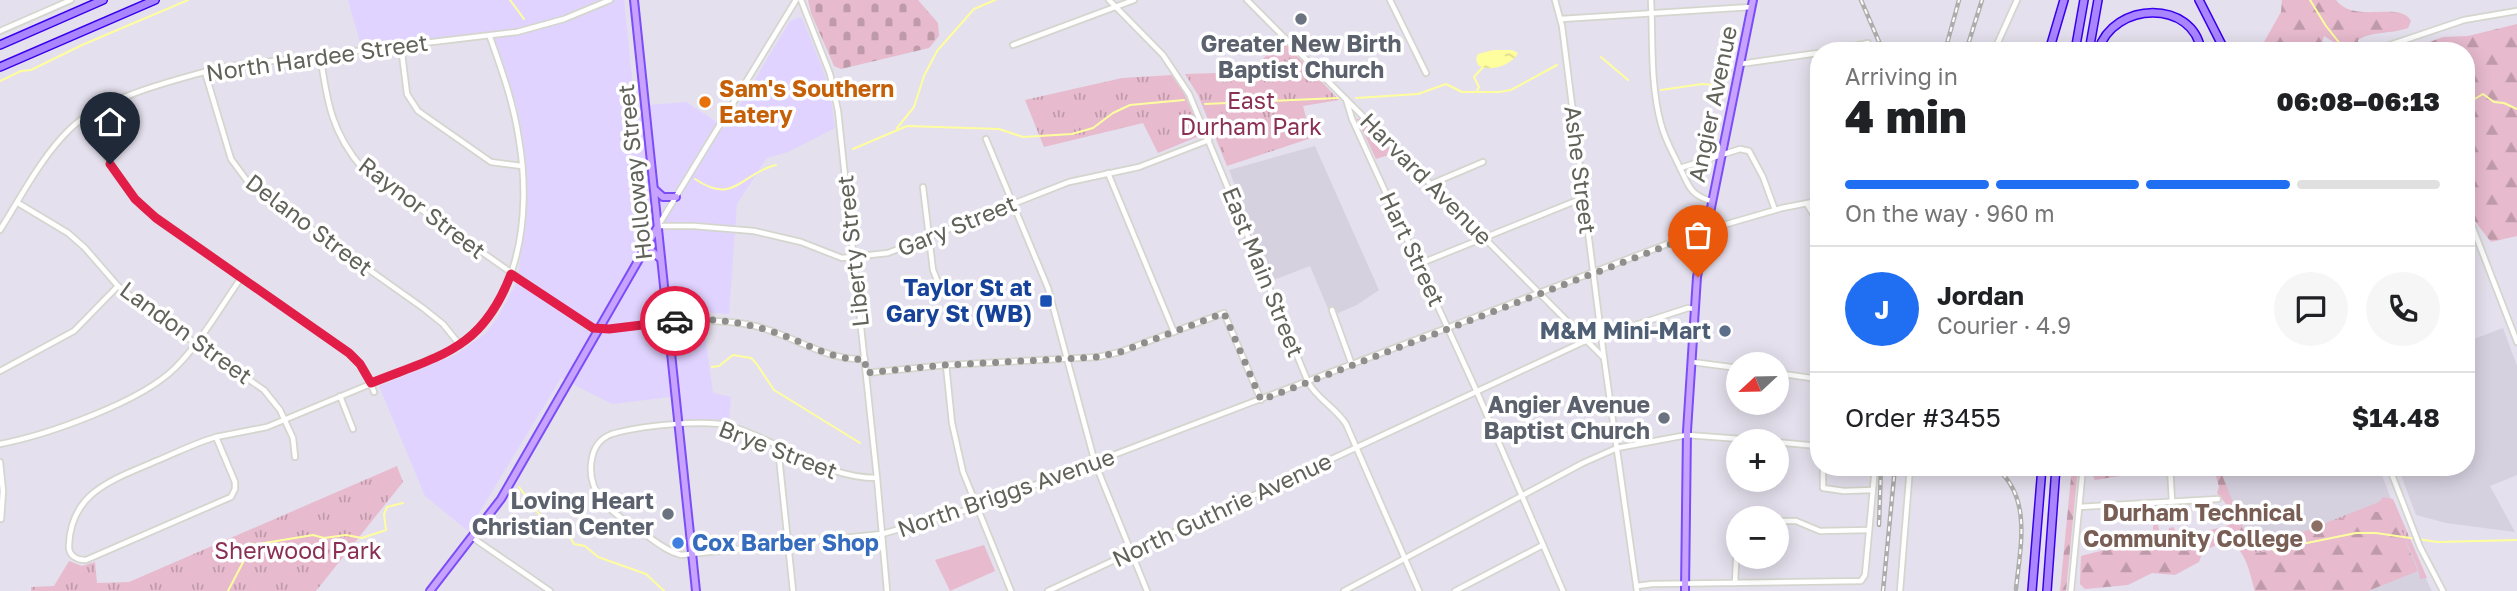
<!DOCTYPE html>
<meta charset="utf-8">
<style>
body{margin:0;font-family:"Golos Text",sans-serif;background:#f6f6f6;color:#202124;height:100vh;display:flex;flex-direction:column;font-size:26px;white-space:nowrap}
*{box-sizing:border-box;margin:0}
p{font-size:23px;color:#757577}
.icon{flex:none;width:38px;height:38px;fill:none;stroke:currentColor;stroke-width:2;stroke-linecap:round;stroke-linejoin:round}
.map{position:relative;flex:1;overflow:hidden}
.drawer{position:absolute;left:1810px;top:42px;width:665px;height:434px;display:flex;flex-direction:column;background:#fff;border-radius:28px;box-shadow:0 4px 18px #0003}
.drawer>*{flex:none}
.needle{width:46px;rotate:248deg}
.buttons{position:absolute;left:1726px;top:352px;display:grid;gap:14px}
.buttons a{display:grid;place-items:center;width:63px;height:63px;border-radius:50%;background:#fff;box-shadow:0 4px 18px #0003;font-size:35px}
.pin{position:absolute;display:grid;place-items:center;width:60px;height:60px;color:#fff;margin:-72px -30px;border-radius:50% 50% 50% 0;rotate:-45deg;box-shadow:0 0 7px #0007}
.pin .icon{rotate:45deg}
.courier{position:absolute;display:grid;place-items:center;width:70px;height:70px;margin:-35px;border:5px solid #e11d48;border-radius:50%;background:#fff;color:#222;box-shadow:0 2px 9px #0007}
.summary em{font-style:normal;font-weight:800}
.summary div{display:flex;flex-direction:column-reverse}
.summary{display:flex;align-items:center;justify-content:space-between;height:119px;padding:0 35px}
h1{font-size:46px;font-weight:800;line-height:52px}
.bar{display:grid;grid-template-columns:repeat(4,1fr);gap:10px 7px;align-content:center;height:84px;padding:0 35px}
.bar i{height:9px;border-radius:5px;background:#e0e0e0}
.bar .selected{background:#206ff3}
.bar p{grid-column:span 4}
.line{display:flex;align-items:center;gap:18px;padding:0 35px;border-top:2px solid #e0e0e0}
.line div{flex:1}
.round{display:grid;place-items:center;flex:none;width:74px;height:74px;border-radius:37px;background:#f6f6f6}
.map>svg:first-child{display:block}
.commercial{fill:#e1d3ff}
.education{fill:#d6d1df}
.grass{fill:url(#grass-tufts)}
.forest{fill:url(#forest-firs)}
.cemetery{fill:url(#cemetery-stones)}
.pitch{fill:#e7bace}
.water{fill:url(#water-ripples)}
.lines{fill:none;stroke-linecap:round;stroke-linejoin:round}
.stream{stroke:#fffe9e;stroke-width:2}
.minor-casing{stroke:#d4d6ce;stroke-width:8}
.major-casing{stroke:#7b4df9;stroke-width:10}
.highway-casing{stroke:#3800ed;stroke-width:10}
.minor{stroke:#fff;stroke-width:4.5}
.major{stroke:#c7a3ff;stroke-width:6}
.highway{stroke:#a985ff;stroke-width:7}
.rail-casing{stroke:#adaeac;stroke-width:4.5}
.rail{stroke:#fff;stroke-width:2;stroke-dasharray:5;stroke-linecap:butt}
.done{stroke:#8f8e8d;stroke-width:7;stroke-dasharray:0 12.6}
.route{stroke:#e11d48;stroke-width:9}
.worship-dot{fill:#6b7280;stroke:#fff;stroke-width:2.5}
.food-dot{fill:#e8710a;stroke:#fff;stroke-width:2.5}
.transit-dot{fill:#1a4fb4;stroke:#fff;stroke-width:2.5}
.service-dot{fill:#5c6f8a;stroke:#fff;stroke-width:2.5}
.education-dot{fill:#8d6e63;stroke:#fff;stroke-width:2.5}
.shop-dot{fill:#3f7fe0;stroke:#fff;stroke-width:2.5}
.labels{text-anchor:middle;stroke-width:7;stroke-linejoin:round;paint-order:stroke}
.worship-label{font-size:23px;font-weight:bold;fill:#5b616d;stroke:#fff;text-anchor:end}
.street-label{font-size:23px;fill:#616259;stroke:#fff}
.food-label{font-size:23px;font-weight:bold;fill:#c56008;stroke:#fff;text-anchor:start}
.park-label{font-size:23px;fill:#8a3054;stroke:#fff}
.transit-label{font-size:23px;font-weight:bold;fill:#164399;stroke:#fff;text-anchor:end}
.service-label{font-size:23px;font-weight:bold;fill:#4e5e75;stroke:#fff;text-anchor:end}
.education-label{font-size:23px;font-weight:bold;fill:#785e54;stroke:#fff;text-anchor:end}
.shop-label{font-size:23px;font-weight:bold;fill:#366cbe;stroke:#fff;text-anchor:start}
</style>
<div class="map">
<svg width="2517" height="591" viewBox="0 0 2517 591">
<defs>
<pattern id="grass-tufts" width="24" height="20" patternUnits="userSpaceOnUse" patternTransform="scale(1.75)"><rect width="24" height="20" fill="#e7bace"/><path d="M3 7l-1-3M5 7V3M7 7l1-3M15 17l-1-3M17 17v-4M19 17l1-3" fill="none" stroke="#bf9baa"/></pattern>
<pattern id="forest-firs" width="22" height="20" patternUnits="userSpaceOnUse" patternTransform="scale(1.75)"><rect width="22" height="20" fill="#e7bace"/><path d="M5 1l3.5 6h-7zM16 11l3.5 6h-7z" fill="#bf9baa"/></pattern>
<pattern id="cemetery-stones" width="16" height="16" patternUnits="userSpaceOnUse" patternTransform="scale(1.75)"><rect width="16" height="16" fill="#e7bace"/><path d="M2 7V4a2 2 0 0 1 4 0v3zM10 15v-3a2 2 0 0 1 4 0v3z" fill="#bf9baa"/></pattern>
<pattern id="water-ripples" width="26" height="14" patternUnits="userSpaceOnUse" patternTransform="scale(1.75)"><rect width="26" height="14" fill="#fffe9e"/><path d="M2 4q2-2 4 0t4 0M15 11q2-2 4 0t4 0" fill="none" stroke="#dddc8a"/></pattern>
</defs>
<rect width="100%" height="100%" fill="#e4e0ed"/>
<path class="commercial" d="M348,0H624L635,106L686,102L726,128L790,21L800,17L803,20L825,75L831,100L835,128L788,152L767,158L737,204L729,314L702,312L713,393L731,397L729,423L700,421L681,423L678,396L612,404L561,378L468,531L425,496L379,386L455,355L485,334L498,317L515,285L519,271L527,188L523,138L518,111L490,33L361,46Z"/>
<g class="education">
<path d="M1315,146L1379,290L1357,305L1331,316L1310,266L1271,281L1229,170Z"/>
<path d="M2503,328L2517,366V475L2490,486L2515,532L2446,523L2416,515L2398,467H2466V342Z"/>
<path d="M2212,467H2379L2405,536L2432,591H2259Z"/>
</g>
<g class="grass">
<path d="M1282,40L1339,100L1303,106L1311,138L1227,166L1198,95L1185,74L1250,72Z"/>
<path d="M1172,75L1184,93L1202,135L1158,153L1143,123L1044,147L1025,100L1122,78Z"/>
<path d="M1362,118L1395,153L1376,159L1357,119Z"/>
<path d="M397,466L403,482L316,591H31V587L54,586L69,561L82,566L95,562L97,583L129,582Z"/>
<path d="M2219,467L2251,547L2255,546L2257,550L2379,502L2383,497L2393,499L2427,578L2420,579L2418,568L2395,516L2257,553L2250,548Z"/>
</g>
<g class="forest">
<path d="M2282,0H2336C2355,25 2400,0 2411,21L2408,28C2392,34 2371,31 2358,40V44H2337L2324,36L2320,51H2266L2264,42L2281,12Z"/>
<path d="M2517,24V236L2491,242L2470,215L2471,204L2466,193V51H2414L2413,48L2443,37L2468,36Z"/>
<path d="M2072,467H2078L2066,591H2060Z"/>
<path d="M2088,467H2144L2158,470L2152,475L2144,472L2095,480Z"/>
<path d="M2202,467H2219L2250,548L2257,553C2301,547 2351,497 2395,516L2418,571L2368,591H2255C2250,576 2246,544 2225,543C2219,543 2210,548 2203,551L2199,562L2175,575L2152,573L2128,585L2085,589L2080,584L2081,556L2108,549L2110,545L2124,542L2126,537L2135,532L2140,537L2153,531V525H2158L2160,535H2168L2169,528L2173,527L2176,531L2200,533L2229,525L2230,509L2217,493L2219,487L2215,470L2205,471Z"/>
</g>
<path class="cemetery" d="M808,0H918L938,23L939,36L929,48L841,69L834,66L811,13Z"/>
<g class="pitch">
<path d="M1248,112C1269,114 1276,129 1284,146L1233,162L1229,160L1210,113Z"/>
<path d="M984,545L995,571L950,591L935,560Z"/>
</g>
<path class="water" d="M1493,50H1512L1518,53C1512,65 1490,73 1478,65L1476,59L1478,54Z"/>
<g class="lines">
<g class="stream">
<path d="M510,0L524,19"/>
<path d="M2310,0L2326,26L2345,50"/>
<path d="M1601,57L1628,80"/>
<path d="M0,81L21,71L31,70L82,45L188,0"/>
<path d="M1661,90L1702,84L1725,86"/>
<path d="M1477,91L1479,87L1474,77L1483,67"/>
<path d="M1356,98L1418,94L1446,84L1462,92H1499L1511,90L1557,65"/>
<path d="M2466,99L2473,100L2483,94L2494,102L2504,103L2517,109"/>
<path d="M1205,104L1338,98"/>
<path d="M897,128L914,107L924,76L937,51L974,9L995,0"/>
<path d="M853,149L907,126L999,129L1023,137L1072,134L1093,128L1113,113L1130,105L1184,100"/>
<path d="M695,179C735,206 741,173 776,165"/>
<path d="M712,367L719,366L733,355L751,358L756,363L774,390L860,443"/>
<path d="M519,487L545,522L570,537L574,544L585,546L598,557L646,574L664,591"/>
<path d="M2273,550L2356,533H2376L2438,542L2517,540"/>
<path d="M228,591L252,545L313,535L324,538L346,535L362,538L386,530L384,514L387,507L403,503"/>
</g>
<g class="minor-casing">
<g id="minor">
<path d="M796,0L658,226H694L754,231L801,242L842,258L888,253L1069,182L1139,167L1209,140"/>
<path d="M801,0L830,74L838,111L877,478L887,591"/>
<path d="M1109,0L1163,55L1189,94L1308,382C1317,399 1335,407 1346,424L1419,591"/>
<path d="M1247,0L1604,358"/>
<path d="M1390,0L1426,73"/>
<path d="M1555,0L1562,26L1604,358L1637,591"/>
<path d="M1651,0C1653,40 1650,84 1661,124C1665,140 1673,153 1680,168C1689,186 1690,195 1711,201"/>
<path d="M1561,19L1751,7"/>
<path d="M0,31L71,0"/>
<path d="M1013,45L1134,0"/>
<path d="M401,46L407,94L418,111L491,162L522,166"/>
<path d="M1832,51L1868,43"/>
<path d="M1994,51L2017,0"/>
<path d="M2372,51L2464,20L2517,11"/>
<path d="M320,54C327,101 331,132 363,169L585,324L593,329H604C654,326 701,315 751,325C790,333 824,361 865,359"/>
<path d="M1740,64L1818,53"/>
<path d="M205,72L231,159L251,186L423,308L443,324L460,345"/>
<path d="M1346,99L1352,119L1477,392L1563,591"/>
<path d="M81,120L129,190L145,209L349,353L365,370L374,392"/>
<path d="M986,139L1048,288L1095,463L1147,591"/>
<path d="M1680,168L1740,149L1749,151L1763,177L1775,210"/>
<path d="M1108,173L1174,332"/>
<path d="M1431,184L1483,162"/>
<path d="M923,187L933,270L937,280"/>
<path d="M18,203L68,233L85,248L118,286L152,313L264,390L280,410L293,438L295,457"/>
<path d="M1807,204L1818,222"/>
<path d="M2469,218L2517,342"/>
<path d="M0,230C21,197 41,157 70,129C103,97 178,79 223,67L517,32L564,19L610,0"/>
<path d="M1419,264L1583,198"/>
<path d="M1332,310L1352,365"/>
<path d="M1692,362L1738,368"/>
<path d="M946,365L952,423L963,472L1011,591"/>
<path d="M0,371L74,331L118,286"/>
<path d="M866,373L946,365L1098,357L1120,352L1224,313L1261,400"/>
<path d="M1776,373L1818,379"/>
<path d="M340,396L353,429"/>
<path d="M216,437L267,427L445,353C520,316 532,215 519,140C514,104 502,71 490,37"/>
<path d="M216,437L235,482V489L231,497L86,560C76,560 68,555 69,545C71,491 115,479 156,461C176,453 195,443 216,437Z"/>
<path d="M1776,442L1818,446"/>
<path d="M0,444C47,435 141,402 175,368C201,342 220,308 241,278"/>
<path d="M778,447L793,591"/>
<path d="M0,462L3,491L1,519"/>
<path d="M1823,467V488L1844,491L1872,490"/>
<path d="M2170,467L2172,501"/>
<path d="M2389,467L2420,547L2443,591"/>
<path d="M877,478C823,478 781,441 730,426C705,419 638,426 612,434C601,438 594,447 592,458C584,496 616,515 643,533C655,541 666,551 681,555L882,534L977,507L1696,233L1782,208L1818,201"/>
<path d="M2079,507L2218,499"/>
<path d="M1776,521H1796L1820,531L1869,530"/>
<path d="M473,538L550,591"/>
<path d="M1735,583L1738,521"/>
<path d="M1637,586L1652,584L1861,581L1865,575L1875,467"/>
<path d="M1048,591L1583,342L1688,308L1694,309"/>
<path d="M1344,591L1583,463L1617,448L1687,435L1767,441"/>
<path d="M1455,591L1543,545"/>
<path d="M1900,591L1910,467"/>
<path d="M2071,591L2083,467"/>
</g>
</g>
<g class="major-casing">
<g id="major">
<path d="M634,0L696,591"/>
<path d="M654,189L663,197H676"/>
<path d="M642,256L653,252L661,259"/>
<path d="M430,591L501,499L657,228"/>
<path d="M1685,591L1687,431L1697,277L1753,0"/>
</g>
</g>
<g class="highway-casing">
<g id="highway">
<path d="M2199,0L2225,51"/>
<path d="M0,45L103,0"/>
<path d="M2049,51L2064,0"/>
<path d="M2075,51L2084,0"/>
<path d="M2089,51L2098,0"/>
<path d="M2098,51C2114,0 2194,0 2201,51"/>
<path d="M0,67L155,0"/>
<path d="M2032,591L2042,467"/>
<path d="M2047,591L2056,467"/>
</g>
</g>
<use href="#minor" class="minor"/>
<use href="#major" class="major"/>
<use href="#highway" class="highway"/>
<g class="rail-casing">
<g id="rail">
<path d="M1861,0L1883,51"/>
<path d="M1945,51L1959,0"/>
<path d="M1966,51L1982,0"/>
<path d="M1945,467V470"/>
<path d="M1995,467C2033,497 2020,548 2016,589"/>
<path d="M1879,525L1881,467"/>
<path d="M1883,591L1895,467"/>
</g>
</g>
<use href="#rail" class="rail"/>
</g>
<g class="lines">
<path class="done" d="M675,321C712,317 747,322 782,335C810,345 834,361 865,359L866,373L946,365L1098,357L1120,352L1224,313L1261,400L1705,231L1698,277"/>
<path class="route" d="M110,164L135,199L156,218L349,353L360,364L371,383C441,355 482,350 511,274L593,328L609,329L675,321"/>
</g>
<g class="worship-dot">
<circle cx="1301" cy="19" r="7"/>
<circle cx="1664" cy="418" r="7"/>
<circle cx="668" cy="514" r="7"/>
</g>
<circle class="food-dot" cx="705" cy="102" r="7"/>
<rect class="transit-dot" x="1039" y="294" width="14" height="14" rx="3.5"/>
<circle class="service-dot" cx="1725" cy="331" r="7"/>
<circle class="education-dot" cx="2317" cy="526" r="7"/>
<circle class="shop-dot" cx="678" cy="543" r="7"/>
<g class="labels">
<g class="worship-label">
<text x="1301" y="52" text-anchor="middle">Greater New Birth<tspan x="1301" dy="26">Baptist Church</tspan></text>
<text x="1650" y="413">Angier Avenue<tspan x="1650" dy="26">Baptist Church</tspan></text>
<text x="654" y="509">Loving Heart<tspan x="654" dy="26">Christian Center</tspan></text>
</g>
<g class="street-label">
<text transform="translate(317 58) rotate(-8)" y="8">North Hardee Street</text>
<text transform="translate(1713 104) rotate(-78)" y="8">Angier Avenue</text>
<text transform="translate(1580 170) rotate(83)" y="8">Ashe Street</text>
<text transform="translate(635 172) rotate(-96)" y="8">Holloway Street</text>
<text transform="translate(1426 179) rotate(45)" y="8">Harvard Avenue</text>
<text transform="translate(422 208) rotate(37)" y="8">Raynor Street</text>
<text transform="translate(309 225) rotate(37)" y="8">Delano Street</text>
<text transform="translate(957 226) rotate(-22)" y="8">Gary Street</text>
<text transform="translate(1412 249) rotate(65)" y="8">Hart Street</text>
<text transform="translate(853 251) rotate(-96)" y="8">Liberty Street</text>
<text transform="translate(1263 272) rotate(68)" y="8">East Main Street</text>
<text transform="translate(186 333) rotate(36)" y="8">Landon Street</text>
<text transform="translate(778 450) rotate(21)" y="8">Brye Street</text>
<text transform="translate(1006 493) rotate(-19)" y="8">North Briggs Avenue</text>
<text transform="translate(1222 510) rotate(-25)" y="8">North Guthrie Avenue</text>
</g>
<g class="food-label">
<text x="719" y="97">Sam's Southern<tspan x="719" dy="26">Eatery</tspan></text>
</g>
<g class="park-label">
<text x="1251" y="109">East<tspan x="1251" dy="26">Durham Park</tspan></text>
<text x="298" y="559">Sherwood Park</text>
</g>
<g class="transit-label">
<text x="1032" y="296">Taylor St at<tspan x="1032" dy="26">Gary St (WB)</tspan></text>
</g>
<g class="service-label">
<text x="1711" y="339">M&amp;M Mini-Mart</text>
</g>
<g class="education-label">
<text x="2303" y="521">Durham Technical<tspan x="2303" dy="26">Community College</tspan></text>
</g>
<g class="shop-label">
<text x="692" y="551">Cox Barber Shop</text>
</g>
</g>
</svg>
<div class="buttons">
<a><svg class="needle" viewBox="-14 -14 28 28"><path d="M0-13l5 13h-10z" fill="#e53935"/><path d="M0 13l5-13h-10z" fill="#757577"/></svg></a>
<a>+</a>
<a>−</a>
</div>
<div class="pin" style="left:1698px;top:277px;background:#ea580c"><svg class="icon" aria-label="bag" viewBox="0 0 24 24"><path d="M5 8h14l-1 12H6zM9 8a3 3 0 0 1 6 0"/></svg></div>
<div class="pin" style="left:110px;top:164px;background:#1f2937"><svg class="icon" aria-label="home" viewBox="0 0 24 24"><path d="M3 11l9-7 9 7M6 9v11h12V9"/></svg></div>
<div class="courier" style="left:675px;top:321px"><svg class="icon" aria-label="car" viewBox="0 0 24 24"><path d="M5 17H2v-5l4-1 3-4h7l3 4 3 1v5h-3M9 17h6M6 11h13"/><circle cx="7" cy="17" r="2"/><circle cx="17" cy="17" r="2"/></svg></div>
<section class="drawer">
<div class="summary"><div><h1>4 min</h1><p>Arriving in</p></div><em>06:08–06:13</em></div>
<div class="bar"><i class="selected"></i><i class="selected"></i><i class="selected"></i><i></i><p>On the way · 960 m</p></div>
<div class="line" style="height:126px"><b class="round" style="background:#206ff3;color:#fff">J</b><div><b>Jordan</b><p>Courier · 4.9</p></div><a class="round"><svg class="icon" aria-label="chat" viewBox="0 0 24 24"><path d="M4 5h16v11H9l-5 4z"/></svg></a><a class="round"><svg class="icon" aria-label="phone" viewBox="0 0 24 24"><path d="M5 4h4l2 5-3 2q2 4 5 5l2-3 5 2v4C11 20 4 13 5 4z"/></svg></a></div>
<div class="line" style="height:91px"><div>Order #3455</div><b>$14.48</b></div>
</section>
</div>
